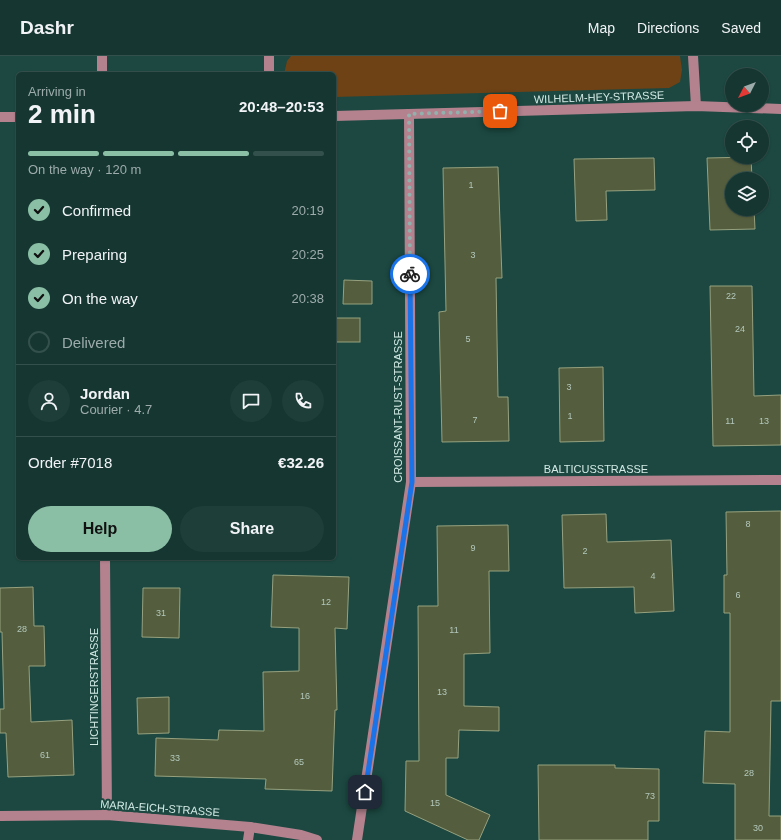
<!DOCTYPE html>
<meta charset="utf-8">
<style>
body{margin:0;font-family:Helvetica,sans-serif;background:#1e3e39;color:#f1f3f6;height:100vh;display:flex;flex-direction:column;font-size:15px;white-space:nowrap}
*{box-sizing:border-box;margin:0}
p{font-size:13px;color:#9dabab}
.icon{flex:none;width:22px;height:22px;fill:none;stroke:currentColor;stroke-width:2;stroke-linecap:round;stroke-linejoin:round}
.map{position:relative;flex:1;overflow:hidden}
.panel{position:absolute;left:16px;top:16px;width:320px;height:488px;display:flex;flex-direction:column;background:#153631;border-radius:6px;box-shadow:0 1px 3px #0004,0 0 0 1px #34504d}
.panel>*{flex:none}
.needle{width:26px;rotate:228deg}
.buttons{position:absolute;left:725px;top:12px;display:grid;gap:8px}
.buttons a{display:grid;place-items:center;width:44px;height:44px;border-radius:50%;background:#153631;box-shadow:0 1px 3px #0004,0 0 0 1px #34504d;font-size:20px}
.pin{position:absolute;display:grid;place-items:center;width:34px;height:34px;color:#fff;margin:-17px;border-radius:8px;box-shadow:0 2px 6px #0006}
.courier{position:absolute;display:grid;place-items:center;width:40px;height:40px;margin:-20px;border:3px solid #1a73e8;border-radius:50%;background:#fff;color:#222;box-shadow:0 1px 5px #0007}
.overview em{font-style:normal;font-weight:700}
.overview div{display:flex;flex-direction:column-reverse}
.overview{display:flex;align-items:center;justify-content:space-between;height:68px;padding:0 12px}
h1{font-size:26px;font-weight:700;line-height:30px}
.bar{display:grid;grid-template-columns:repeat(4,1fr);gap:6px 4px;align-content:center;height:48px;padding:0 12px}
.bar i{height:5px;border-radius:3px;background:#34504d}
.bar .active{background:#8abfa5}
.bar p{grid-column:span 4}
.line{display:flex;align-items:center;gap:10px;padding:0 12px;border-top:1px solid #34504d}
.line div{flex:1}
.round{display:grid;place-items:center;flex:none;width:42px;height:42px;border-radius:21px;background:#1e3e39}
ol{padding:0 12px;list-style:none}
li{display:flex;align-items:center;gap:12px;height:44px}
li p{margin-inline-start:auto}
li .icon{padding:4px;border-radius:50%;background:#8abfa5;color:#111;stroke-width:4}
li:last-child{color:#9dabab}
li i{width:22px;height:22px;border:2px solid #34504d;border-radius:50%}
.action{display:flex;gap:8px;margin-top:auto;padding:8px 12px}
.action a{flex:1;height:46px;border-radius:24px;background:#8abfa5;color:#111;font-size:16px;font-weight:700;line-height:46px;text-align:center}
.action a+a{background:#1e3e39;color:#f1f3f6}
header{display:flex;align-items:center;gap:24px;box-sizing:border-box;height:56px;padding:0 20px;background:#153631;border-bottom:1px solid #34504d}
header strong{font-size:19px}
nav{display:flex;gap:22px;margin-inline-start:auto;font-size:14px}
.map>svg:first-child{display:block}
.green{fill:#6e4215}
.building{fill:#545e3e;stroke:#96a17f}
.lines{fill:none;stroke-linecap:round;stroke-linejoin:round}
.minor{stroke:#b3828e;stroke-width:10}
.done{stroke:#93b1ac;stroke-width:4;stroke-dasharray:0 7.2}
.route{stroke:#1a73e8;stroke-width:5}
.labels{text-anchor:middle;stroke-width:4;stroke-linejoin:round;paint-order:stroke}
.number-label{font-size:9px;fill:#b3c7bb}
.street-label{font-size:11px;fill:#d3eae5;stroke:#1c4841}
</style>
<header>
<strong>Dashr</strong>
<nav><a>Map</a><a>Directions</a><a>Saved</a></nav>
</header>
<div class="map">
<svg width="781" height="784" viewBox="0 0 781 784">
<rect width="100%" height="100%" fill="#1c4841"/>
<path class="green" d="M291,0H680L682,14L680,26L669,32L334,41V18H284L287,5Z"/>
<g class="building">
<path d="M751,101L752,123H732V153H754L755,173L710,174L707,102Z"/>
<path d="M654,102L655,134L606,135L607,164L576,165L574,103Z"/>
<path d="M498,111L502,222H496L498,341H508L509,385L442,386L439,256L446,255L443,112Z"/>
<path d="M344,224L372,225V248H343Z"/>
<path d="M710,230H752L754,340L781,339V389L713,390Z"/>
<rect x="334" y="262" width="26" height="24"/>
<path d="M603,311L604,385L560,386L559,312Z"/>
<path d="M781,455V645H771L769,760H781V784H735V728L703,727L705,675L730,676V557H724V519H727L726,456Z"/>
<path d="M606,458L607,486L671,484L674,555L635,557L634,531L564,532L562,459Z"/>
<path d="M508,469L509,515H489L490,597L464,598V650L499,651V675L459,674L458,702H446V739L490,759L479,784H468L405,755L406,705H419L418,550H438L437,470Z"/>
<path d="M273,519L349,521L347,573L335,572L337,654H335L332,735L265,733L266,723L155,720L156,682L218,684L219,674L264,675L263,616L299,615V572L271,571Z"/>
<path d="M33,531L34,570H44L45,610H29L31,666L72,664L74,719L8,721L6,677H0V653H4L2,576H0V532Z"/>
<path d="M143,532H180L179,582L142,581Z"/>
<path d="M169,641V677L138,678L137,642Z"/>
<path d="M538,709H615V712L659,713V765H648V784H539Z"/>
</g>
<g class="lines">
<g class="minor">
<path d="M693,0L696,50"/>
<path d="M102,18V0"/>
<path d="M269,18V0"/>
<path d="M334,60L696,50L781,53"/>
<path d="M0,61H18"/>
<path d="M411,426L781,424"/>
<path d="M105,502L107,759"/>
<path d="M0,760L107,759L250,771L301,779L317,784"/>
<path d="M248,784L250,771"/>
<path d="M357,784L411,426L409,58"/>
</g>
</g>
<g class="lines">
<path class="done" d="M410,218L409,58L500,55"/>
<path class="route" d="M365,736L412,426L410,218"/>
</g>
<g class="labels">
<g class="number-label">
<text x="471" y="132">1</text>
<text x="473" y="202">3</text>
<text x="731" y="243">22</text>
<text x="740" y="276">24</text>
<text x="468" y="286">5</text>
<text x="569" y="334">3</text>
<text x="570" y="363">1</text>
<text x="475" y="367">7</text>
<text x="730" y="368">11</text>
<text x="764" y="368">13</text>
<text x="748" y="471">8</text>
<text x="473" y="495">9</text>
<text x="585" y="498">2</text>
<text x="653" y="523">4</text>
<text x="738" y="542">6</text>
<text x="326" y="549">12</text>
<text x="161" y="560">31</text>
<text x="22" y="576">28</text>
<text x="454" y="577">11</text>
<text x="442" y="639">13</text>
<text x="305" y="643">16</text>
<text x="45" y="702">61</text>
<text x="175" y="705">33</text>
<text x="299" y="709">65</text>
<text x="749" y="720">28</text>
<text x="650" y="743">73</text>
<text x="435" y="750">15</text>
<text x="758" y="775">30</text>
</g>
<g class="street-label">
<text transform="translate(599 41) rotate(-2)" y="4">WILHELM-HEY-STRASSE</text>
<text transform="translate(398 351) rotate(-90)" y="4">CROISSANT-RUST-STRASSE</text>
<text x="596" y="417">BALTICUSSTRASSE</text>
<text transform="translate(94 631) rotate(-90)" y="4">LICHTINGERSTRASSE</text>
<text transform="translate(160 752) rotate(4)" y="4">MARIA-EICH-STRASSE</text>
</g>
</g>
</svg>
<div class="buttons">
<a><svg class="needle" viewBox="-14 -14 28 28"><path d="M0-13l5 13h-10z" fill="#e53935"/><path d="M0 13l5-13h-10z" fill="#9dabab"/></svg></a>
<a><svg class="icon" aria-label="locate" viewBox="0 0 24 24"><circle cx="12" cy="12" r="6"/><path d="M12 2v4M12 18v4M2 12h4M18 12h4"/></svg></a>
<a><svg class="icon" aria-label="layers" viewBox="0 0 24 24"><path d="M12 4l9 5-9 5-9-5zM3 14l9 5 9-5"/></svg></a>
</div>
<div class="pin" style="left:500px;top:55px;background:#ea580c"><svg class="icon" aria-label="bag" viewBox="0 0 24 24"><path d="M5 8h14l-1 12H6zM9 8a3 3 0 0 1 6 0"/></svg></div>
<div class="pin" style="left:365px;top:736px;background:#1f2937"><svg class="icon" aria-label="home" viewBox="0 0 24 24"><path d="M3 11l9-7 9 7M6 9v11h12V9"/></svg></div>
<div class="courier" style="left:410px;top:218px"><svg class="icon" aria-label="bike" viewBox="0 0 24 24"><circle cx="6" cy="16" r="4"/><circle cx="18" cy="16" r="4"/><path d="M6 16l4-8h5l3 8M10 8l3 8H6M13 5h3"/></svg></div>
<section class="panel">
<div class="overview"><div><h1>2 min</h1><p>Arriving in</p></div><em>20:48–20:53</em></div>
<div class="bar"><i class="active"></i><i class="active"></i><i class="active"></i><i></i><p>On the way · 120 m</p></div>
<ol>
<li><svg class="icon" aria-label="check" viewBox="0 0 24 24"><path d="M5 12l5 5 9-10"/></svg>Confirmed<p>20:19</p></li>
<li><svg class="icon" aria-label="check" viewBox="0 0 24 24"><path d="M5 12l5 5 9-10"/></svg>Preparing<p>20:25</p></li>
<li><svg class="icon" aria-label="check" viewBox="0 0 24 24"><path d="M5 12l5 5 9-10"/></svg>On the way<p>20:38</p></li>
<li><i></i>Delivered</li>
</ol>
<div class="line" style="height:72px"><a class="round"><svg class="icon" aria-label="person" viewBox="0 0 24 24"><circle cx="12" cy="8" r="4"/><path d="M4 21q1-7 8-7t8 7"/></svg></a><div><b>Jordan</b><p>Courier · 4.7</p></div><a class="round"><svg class="icon" aria-label="chat" viewBox="0 0 24 24"><path d="M4 5h16v11H9l-5 4z"/></svg></a><a class="round"><svg class="icon" aria-label="phone" viewBox="0 0 24 24"><path d="M5 4h4l2 5-3 2q2 4 5 5l2-3 5 2v4C11 20 4 13 5 4z"/></svg></a></div>
<div class="line" style="height:52px"><div>Order #7018</div><b>€32.26</b></div>
<div class="action"><a>Help</a><a>Share</a></div>
</section>
</div>
